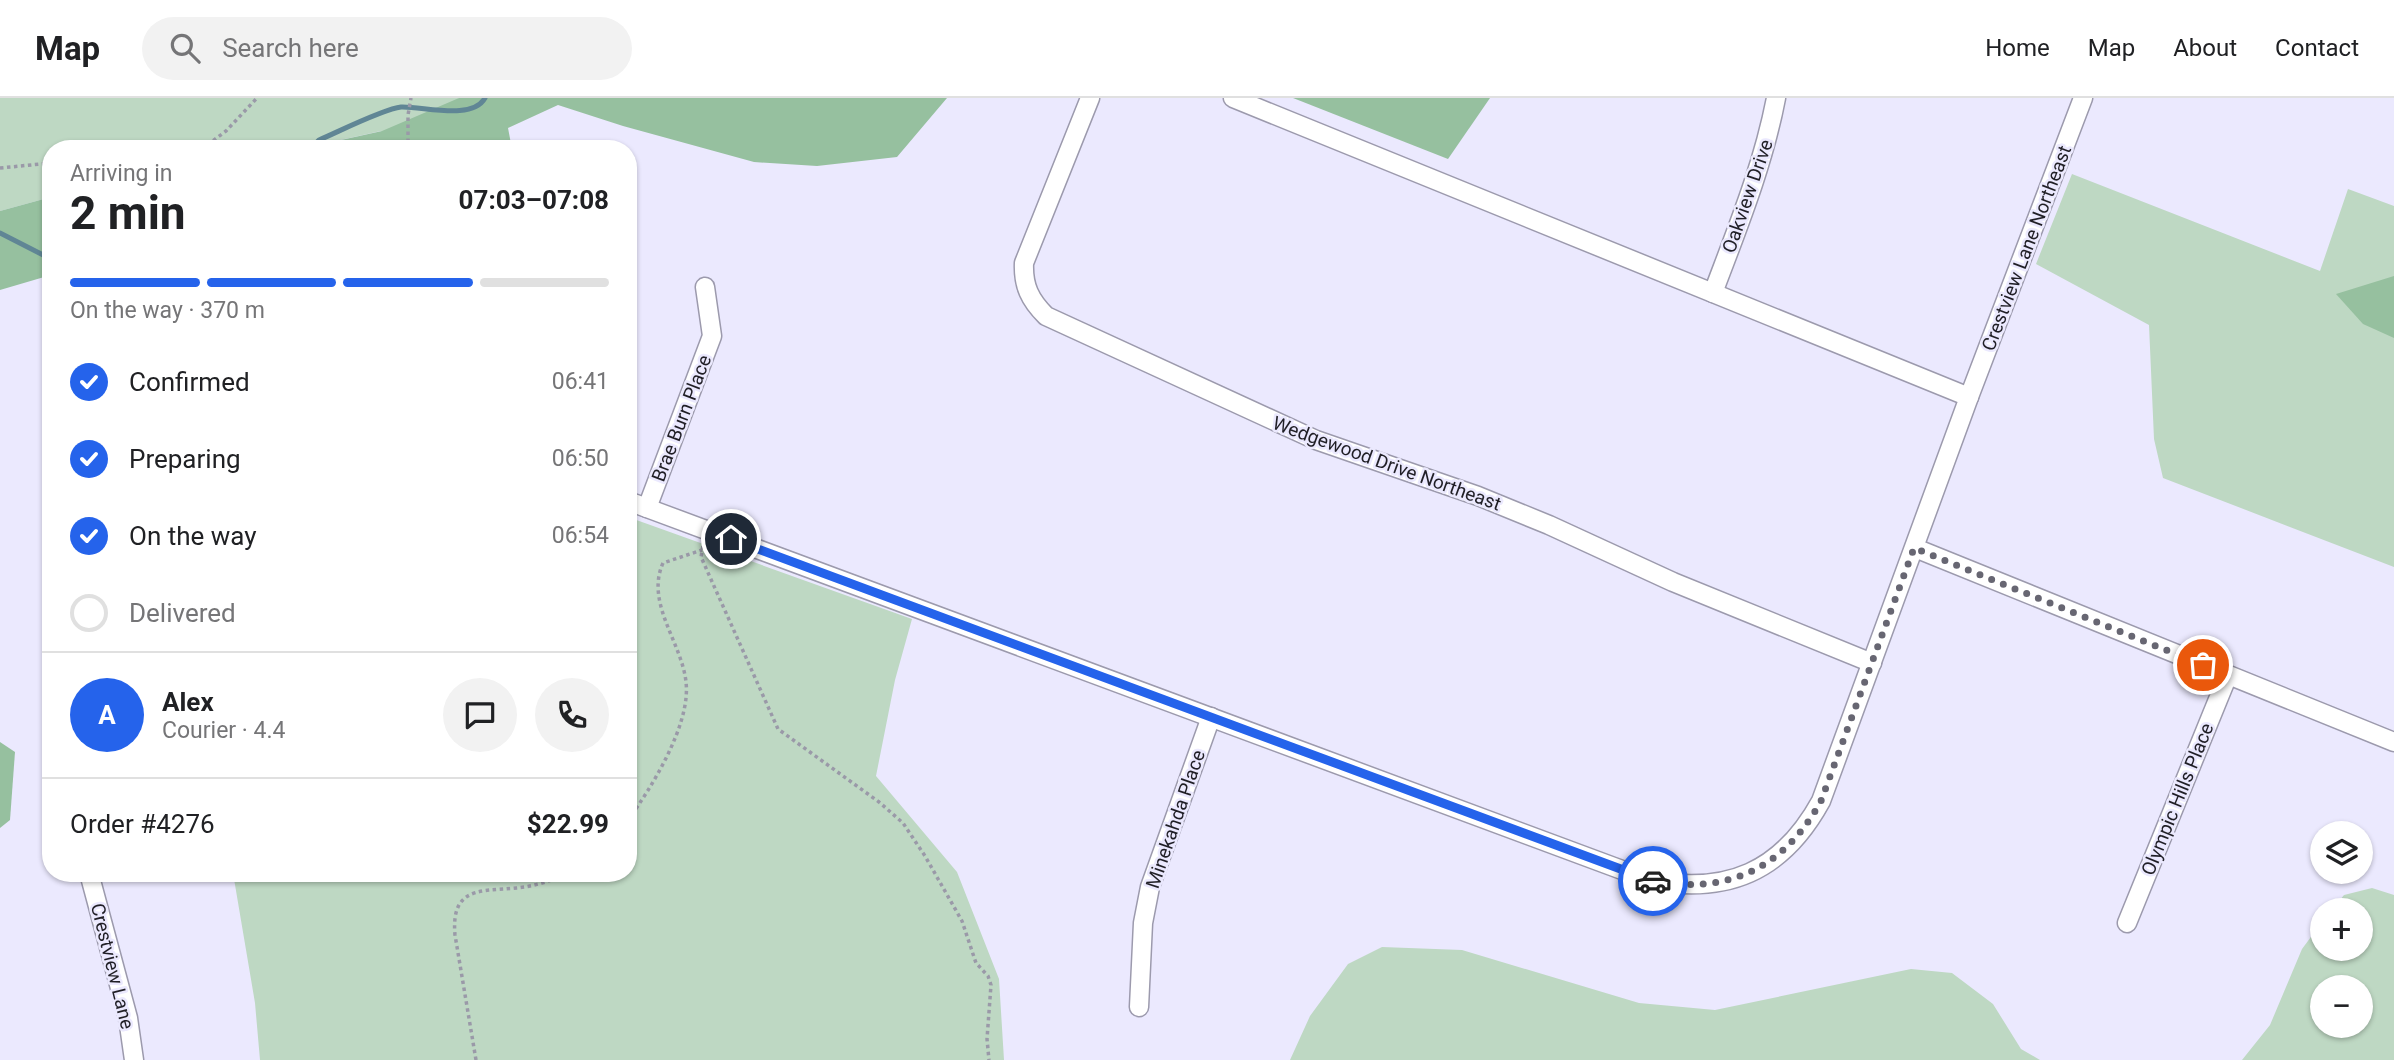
<!DOCTYPE html>
<meta charset="utf-8">
<style>
body{margin:0;font-family:Roboto,sans-serif;background:#f2f2f2;color:#202124;height:100vh;display:flex;flex-direction:column;font-size:26px;white-space:nowrap}
*{box-sizing:border-box;margin:0}
p{font-size:23px;color:#757577}
.icon{flex:none;width:38px;height:38px;fill:none;stroke:currentColor;stroke-width:2;stroke-linecap:round;stroke-linejoin:round}
.map{position:relative;flex:1;overflow:hidden}
.panel{position:absolute;left:42px;top:42px;width:595px;height:742px;display:flex;flex-direction:column;background:#fff;border-radius:28px;box-shadow:0 2px 5px #0004}
.panel>*{flex:none}
.fabs{position:absolute;left:2310px;top:723px;display:grid;gap:14px}
.fabs a{display:grid;place-items:center;width:63px;height:63px;border-radius:50%;background:#fff;box-shadow:0 2px 5px #0004;font-size:35px}
.pin{position:absolute;display:grid;place-items:center;width:60px;height:60px;color:#fff;margin:-30px;border:4px solid #fff;border-radius:50%;box-shadow:0 2px 7px #0007}
.courier{position:absolute;display:grid;place-items:center;width:70px;height:70px;margin:-35px;border:5px solid #2563eb;border-radius:50%;background:#fff;color:#222;box-shadow:0 2px 9px #0007}
.headline em{font-style:normal;font-weight:700}
.headline div{display:flex;flex-direction:column-reverse}
.headline{display:flex;align-items:center;justify-content:space-between;height:119px;padding:0 28px}
h1{font-size:46px;font-weight:700;line-height:52px}
.bar{display:grid;grid-template-columns:repeat(4,1fr);gap:10px 7px;align-content:center;height:84px;padding:0 28px}
.bar i{height:9px;border-radius:5px;background:#e0e0e0}
.bar .selected{background:#2563eb}
.bar p{grid-column:span 4}
.line{display:flex;align-items:center;gap:18px;padding:0 28px;border-top:2px solid #e0e0e0}
.line div{flex:1}
.round{display:grid;place-items:center;flex:none;width:74px;height:74px;border-radius:37px;background:#f2f2f2}
ol{padding:0 28px;list-style:none}
li{display:flex;align-items:center;gap:21px;height:77px}
li p{margin-inline-start:auto}
li .icon{padding:7px;border-radius:50%;background:#2563eb;color:#fff;stroke-width:4}
li:last-child{color:#757577}
li i{width:38px;height:38px;border:4px solid #e0e0e0;border-radius:50%}
header{display:flex;align-items:center;gap:42px;box-sizing:border-box;height:98px;padding:0 35px;background:#fff;border-bottom:2px solid #e0e0e0}
header strong{font-size:33px}
nav{display:flex;gap:38px;margin-inline-start:auto;font-size:24px}
.search{width:490px;height:63px;background:#f2f2f2;display:flex;align-items:center;gap:18px;box-sizing:border-box;padding:0 24px;border-radius:38px;color:#757577;font-size:26px}
.map>svg:first-child{display:block}
.green{fill:#bed8c3;fill-rule:evenodd}
.forest{fill:#96c09f}
.lines{fill:none;stroke-linecap:round;stroke-linejoin:round}
.stream{stroke:#608695;stroke-width:5}
.street-casing{stroke:#9c9aad;stroke-width:21}
.path{stroke:#9a99a8;stroke-width:3.5;stroke-dasharray:3.5 3.5;stroke-linecap:butt}
.street{stroke:#fff;stroke-width:18}
.done{stroke:#676672;stroke-width:7;stroke-dasharray:0 12.6}
.route{stroke:#2563eb;stroke-width:9}
.labels{text-anchor:middle;stroke-width:5;stroke-linejoin:round;paint-order:stroke}
.street-label{font-size:19px;fill:#201f26;stroke:#ebe9fe}
</style>
<header>
<strong>Map</strong>
<div class="search"><svg class="icon" aria-label="search" viewBox="0 0 24 24"><circle cx="10" cy="10" r="6"/><path d="M15 15l6 6"/></svg>Search here</div>
<nav><a>Home</a><a>Map</a><a>About</a><a>Contact</a></nav>
</header>
<div class="map">
<svg width="2394" height="962" viewBox="0 0 2394 962">
<rect width="100%" height="100%" fill="#ebe9fe"/>
<g class="green">
<path d="M0,0H459L429,51L381,33L300,51H51V99L0,113Z"/>
<path d="M2072,76L2320,173L2348,91L2394,108V469L2163,380L2154,341L2149,227L2036,166Z"/>
<path d="M628,419L912,521L895,582L876,678L957,774L999,881L1004,962H260L255,905L233,775H628V514L636,476L628,464Z"/>
<path d="M2372,790L2394,797V962H2242L2270,927L2302,851L2322,824V850H2361V812H2332L2344,797ZM2361,889V928H2322V889Z"/>
<path d="M1382,849L1462,852L1639,905L1715,912L1911,871L1952,875L1993,906L2021,951L2040,962H1290L1310,918L1348,866Z"/>
</g>
<g class="forest">
<path d="M459,0H947L897,59L817,68L754,64L623,28L558,7L508,30L512,51H300L382,33Z"/>
<path d="M1293,0H1490L1448,61Z"/>
<path d="M51,99V177L0,192V113Z"/>
<path d="M2394,178V240L2363,226L2336,196Z"/>
<path d="M0,644L15,654L10,722L0,730Z"/>
</g>
<g class="lines">
<g class="stream">
<path d="M310,51L319,42C338,34 383,11 401,9C423,8 472,23 485,0"/>
<path d="M0,135L51,161"/>
</g>
<g class="street-casing">
<g id="street">
<path d="M1090,0L1024,165C1023,188 1030,202 1046,218L1316,342L1478,398L1549,427L1673,484L1872,565"/>
<path d="M1233,0L1969,299"/>
<path d="M1713,195C1737,131 1763,68 1776,0"/>
<path d="M628,403L1649,782C1727,797 1782,774 1821,703L1969,299L2083,0"/>
<path d="M647,410L712,238L705,189"/>
<path d="M1915,450L2394,644"/>
<path d="M89,775L128,920L134,962"/>
<path d="M2127,825L2228,577"/>
<path d="M1139,909L1143,825L1150,789L1211,619"/>
</g>
</g>
<g class="path">
<path d="M202,51L226,33L257,0"/>
<path d="M408,51V17L411,0"/>
<path d="M0,70L51,65"/>
<path d="M703,448L701,459L778,631L879,704L903,725L925,758L962,823L976,865L988,878L991,887L987,941L989,962"/>
<path d="M628,722C652,689 691,626 686,584C682,545 645,505 663,465L702,452"/>
<path d="M476,962L455,837C450,781 491,796 530,788C544,785 558,780 571,775"/>
</g>
<use href="#street" class="street"/>
</g>
<g class="lines">
<path class="done" d="M1653,783C1728,797 1784,770 1821,703L1914,450L2203,567"/>
<path class="route" d="M731,441L1653,783"/>
</g>
<g class="labels">
<g class="street-label">
<text transform="translate(1747 98) rotate(-71)" y="7">Oakview Drive</text>
<text transform="translate(2026 150) rotate(-69)" y="7">Crestview Lane Northeast</text>
<text transform="translate(681 320) rotate(-69)" y="7">Brae Burn Place</text>
<text transform="translate(1387 365) rotate(20)" y="7">Wedgewood Drive Northeast</text>
<text transform="translate(2177 701) rotate(-68)" y="7">Olympic Hills Place</text>
<text transform="translate(1175 721) rotate(-71)" y="7">Minekahda Place</text>
<text transform="translate(113 868) rotate(76)" y="7">Crestview Lane</text>
</g>
</g>
</svg>
<div class="fabs">
<a><svg class="icon" aria-label="layers" viewBox="0 0 24 24"><path d="M12 4l9 5-9 5-9-5zM3 14l9 5 9-5"/></svg></a>
<a>+</a>
<a>−</a>
</div>
<div class="pin" style="left:2203px;top:567px;background:#ea580c"><svg class="icon" aria-label="bag" viewBox="0 0 24 24"><path d="M5 8h14l-1 12H6zM9 8a3 3 0 0 1 6 0"/></svg></div>
<div class="pin" style="left:731px;top:441px;background:#1f2937"><svg class="icon" aria-label="home" viewBox="0 0 24 24"><path d="M3 11l9-7 9 7M6 9v11h12V9"/></svg></div>
<div class="courier" style="left:1653px;top:783px"><svg class="icon" aria-label="car" viewBox="0 0 24 24"><path d="M5 17H2v-5l4-1 3-4h7l3 4 3 1v5h-3M9 17h6M6 11h13"/><circle cx="7" cy="17" r="2"/><circle cx="17" cy="17" r="2"/></svg></div>
<section class="panel">
<div class="headline"><div><h1>2 min</h1><p>Arriving in</p></div><em>07:03–07:08</em></div>
<div class="bar"><i class="selected"></i><i class="selected"></i><i class="selected"></i><i></i><p>On the way · 370 m</p></div>
<ol>
<li><svg class="icon" aria-label="check" viewBox="0 0 24 24"><path d="M5 12l5 5 9-10"/></svg>Confirmed<p>06:41</p></li>
<li><svg class="icon" aria-label="check" viewBox="0 0 24 24"><path d="M5 12l5 5 9-10"/></svg>Preparing<p>06:50</p></li>
<li><svg class="icon" aria-label="check" viewBox="0 0 24 24"><path d="M5 12l5 5 9-10"/></svg>On the way<p>06:54</p></li>
<li><i></i>Delivered</li>
</ol>
<div class="line" style="height:126px"><b class="round" style="background:#2563eb;color:#fff">A</b><div><b>Alex</b><p>Courier · 4.4</p></div><a class="round"><svg class="icon" aria-label="chat" viewBox="0 0 24 24"><path d="M4 5h16v11H9l-5 4z"/></svg></a><a class="round"><svg class="icon" aria-label="phone" viewBox="0 0 24 24"><path d="M5 4h4l2 5-3 2q2 4 5 5l2-3 5 2v4C11 20 4 13 5 4z"/></svg></a></div>
<div class="line" style="height:91px"><div>Order #4276</div><b>$22.99</b></div>
</section>
</div>
